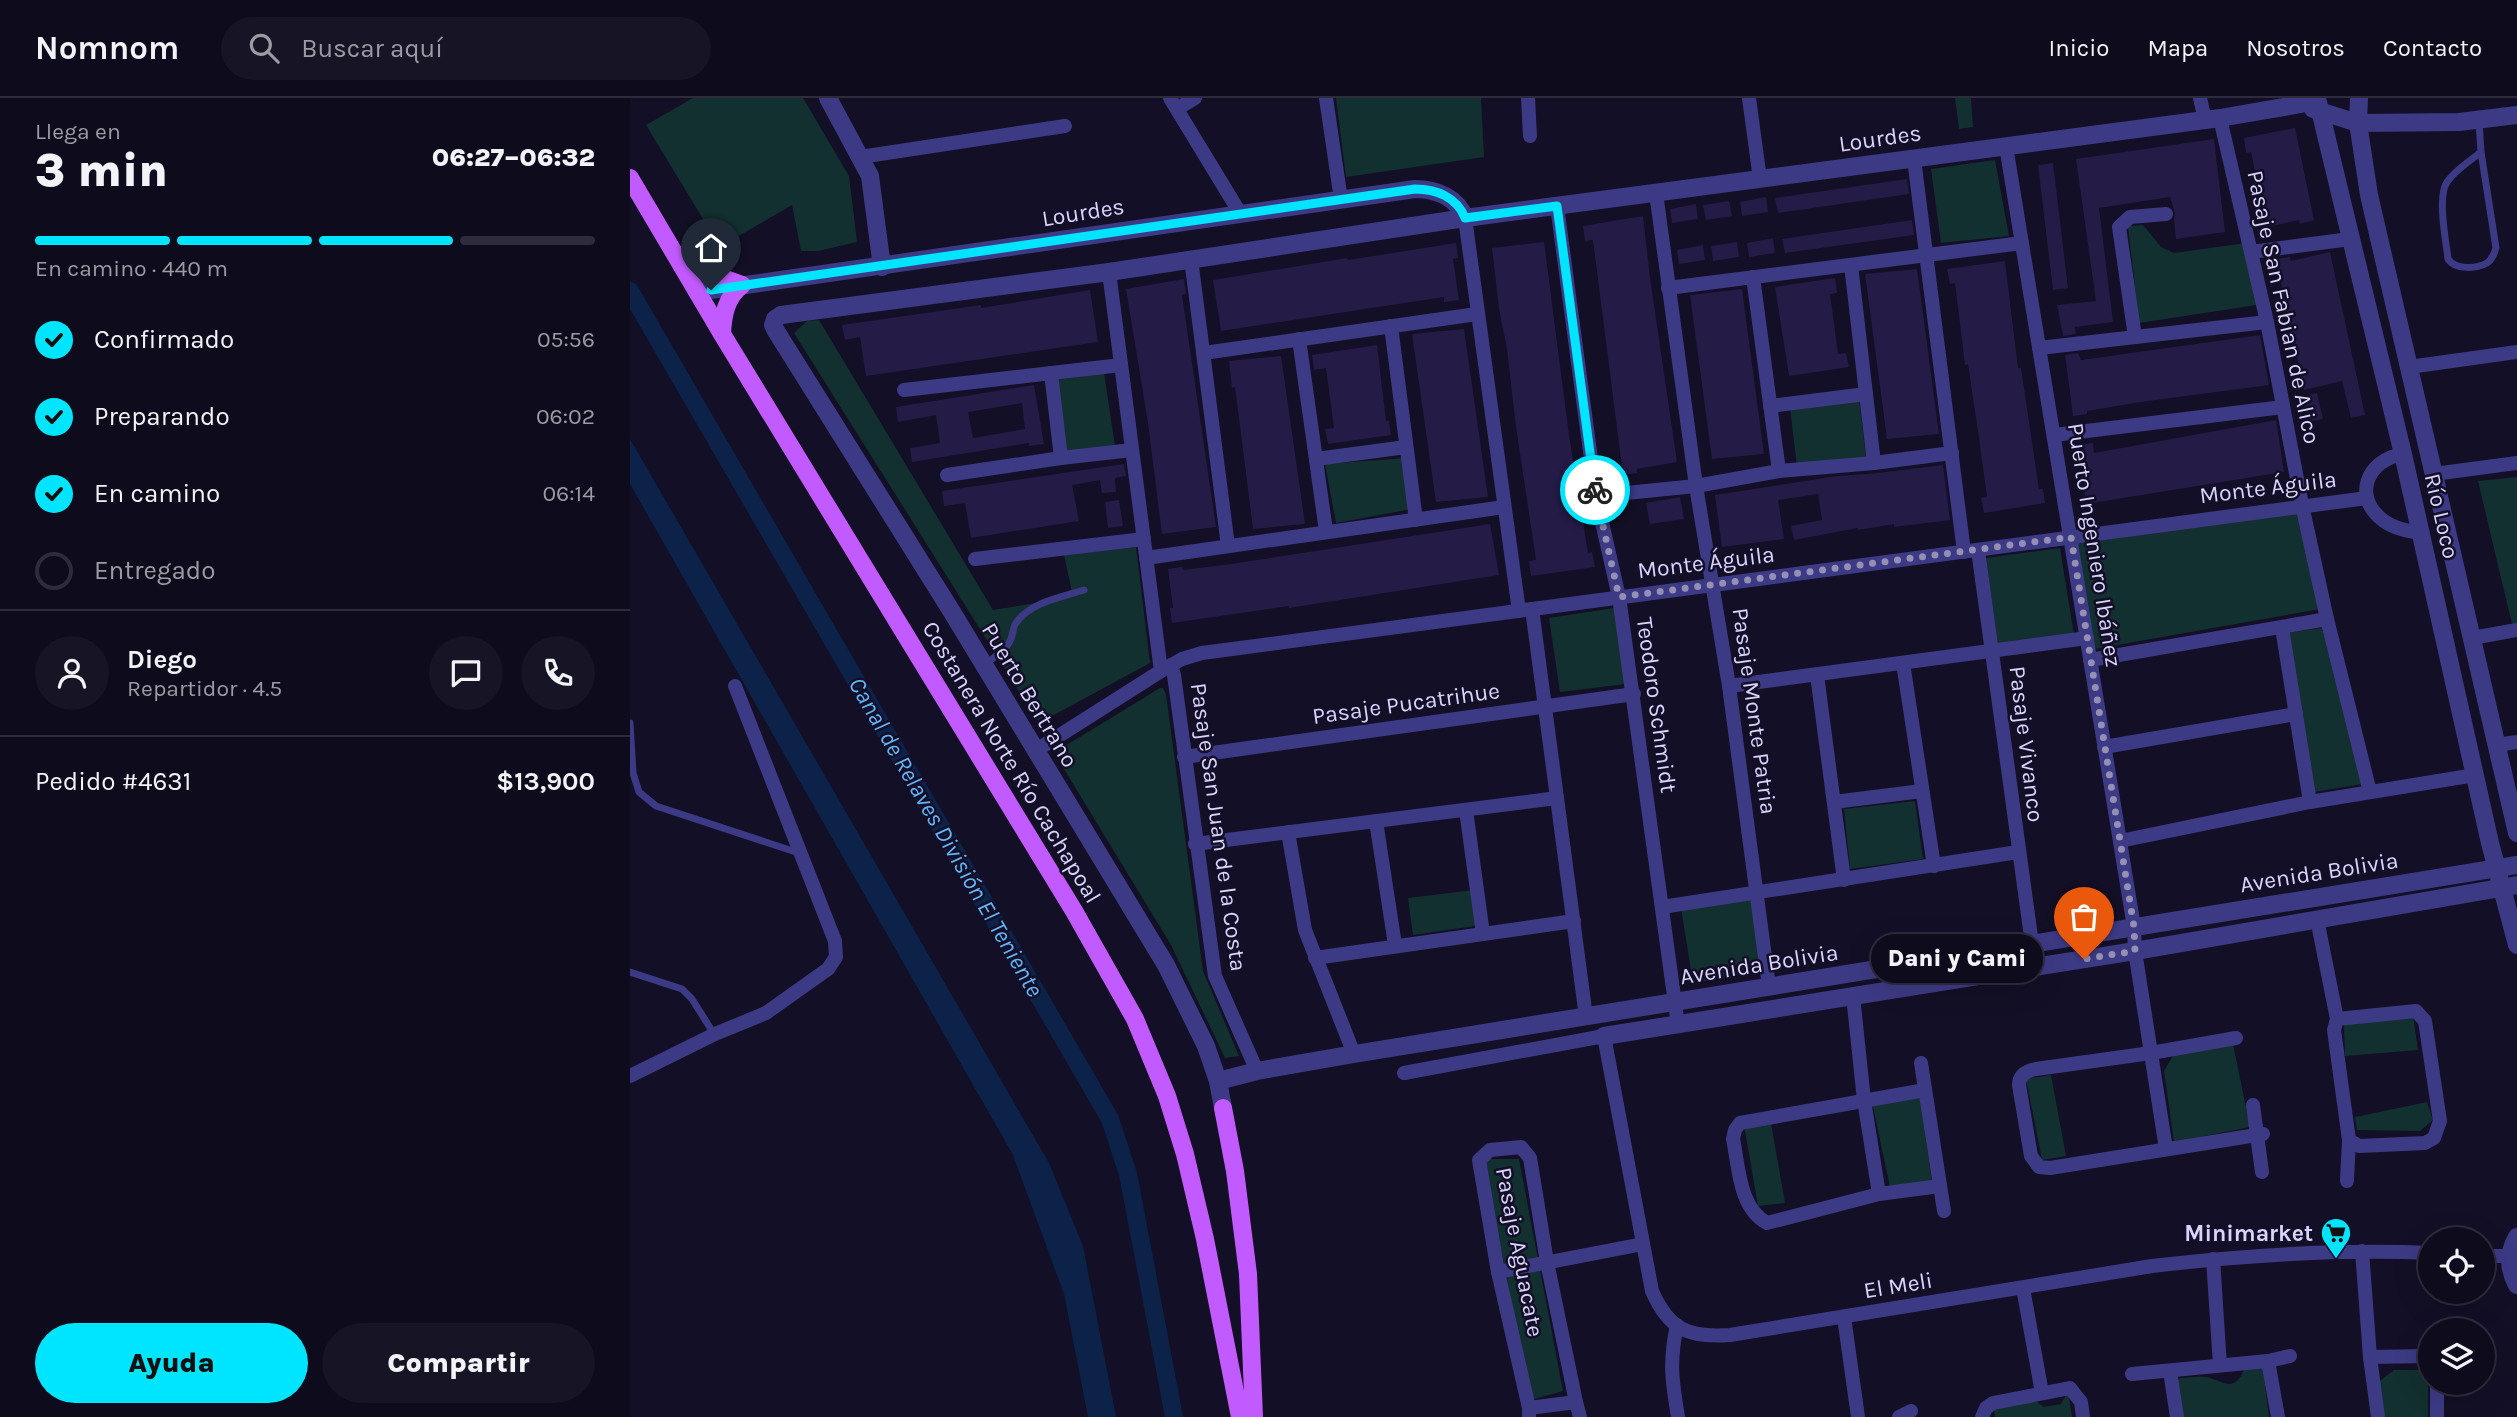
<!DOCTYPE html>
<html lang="es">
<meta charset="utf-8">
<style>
body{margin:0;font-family:Karla,sans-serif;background:#171425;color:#f1f3f6;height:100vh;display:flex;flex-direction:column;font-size:26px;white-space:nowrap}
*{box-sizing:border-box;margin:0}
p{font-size:23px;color:#9b9ba3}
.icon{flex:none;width:38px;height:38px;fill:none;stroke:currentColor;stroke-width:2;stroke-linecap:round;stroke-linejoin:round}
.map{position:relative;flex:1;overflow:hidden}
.sheet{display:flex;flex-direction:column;background:#0e0b1c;width:630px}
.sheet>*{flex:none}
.buttons{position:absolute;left:1788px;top:1129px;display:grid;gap:14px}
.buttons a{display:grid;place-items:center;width:77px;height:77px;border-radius:50%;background:#0e0b1c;box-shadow:0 7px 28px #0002,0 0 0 2px #2e2b3b;font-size:35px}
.pin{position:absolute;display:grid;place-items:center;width:60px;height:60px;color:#fff;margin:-72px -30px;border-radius:50% 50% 50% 0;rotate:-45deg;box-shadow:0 0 7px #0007}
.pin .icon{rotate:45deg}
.courier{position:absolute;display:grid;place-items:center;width:70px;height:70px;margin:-35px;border:5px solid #00e5ff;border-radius:50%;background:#fff;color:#222;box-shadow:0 2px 9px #0007}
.bubble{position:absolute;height:49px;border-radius:24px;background:#0e0b1c;box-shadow:0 7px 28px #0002,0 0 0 2px #2e2b3b;font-size:23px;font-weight:800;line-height:49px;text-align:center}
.overview em{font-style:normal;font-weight:800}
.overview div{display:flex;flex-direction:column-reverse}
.overview{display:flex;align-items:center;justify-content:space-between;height:119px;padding:0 35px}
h1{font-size:46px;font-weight:800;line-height:52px}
.bar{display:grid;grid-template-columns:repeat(4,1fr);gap:10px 7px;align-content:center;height:84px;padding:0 35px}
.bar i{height:9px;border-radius:5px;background:#2e2b3b}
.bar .current{background:#00e5ff}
.bar p{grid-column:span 4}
.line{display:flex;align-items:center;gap:18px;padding:0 35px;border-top:2px solid #2e2b3b}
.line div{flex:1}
.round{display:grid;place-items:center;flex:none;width:74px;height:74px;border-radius:37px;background:#171425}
ol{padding:0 35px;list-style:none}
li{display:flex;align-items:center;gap:21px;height:77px}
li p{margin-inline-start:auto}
li .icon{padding:7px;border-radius:50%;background:#00e5ff;color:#111;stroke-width:4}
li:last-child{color:#9b9ba3}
li i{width:38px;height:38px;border:4px solid #2e2b3b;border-radius:50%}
.cta{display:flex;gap:14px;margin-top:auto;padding:14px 35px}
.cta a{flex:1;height:80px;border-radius:42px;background:#00e5ff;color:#111;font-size:28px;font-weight:800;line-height:80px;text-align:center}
.cta a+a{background:#171425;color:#f1f3f6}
header{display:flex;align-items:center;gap:42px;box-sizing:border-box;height:98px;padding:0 35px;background:#0e0b1c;border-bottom:2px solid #2e2b3b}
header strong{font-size:33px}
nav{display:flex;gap:38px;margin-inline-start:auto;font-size:24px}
.search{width:490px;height:63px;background:#171425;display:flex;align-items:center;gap:18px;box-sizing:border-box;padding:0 24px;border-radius:38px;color:#9b9ba3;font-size:26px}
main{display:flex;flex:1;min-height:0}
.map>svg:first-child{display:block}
.green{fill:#12302f}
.water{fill:#0c2248}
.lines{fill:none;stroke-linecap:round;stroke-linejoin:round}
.canal{stroke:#0c2248;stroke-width:18}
.building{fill:#241b47;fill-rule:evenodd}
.service{stroke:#3d3a85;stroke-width:7}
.minor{stroke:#3d3a85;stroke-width:14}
.tertiary{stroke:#3d3a85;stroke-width:18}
.primary{stroke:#c25bff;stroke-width:18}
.done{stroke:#948fb3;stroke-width:7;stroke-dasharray:0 12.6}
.route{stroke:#00e5ff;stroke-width:9}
.labels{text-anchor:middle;stroke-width:5;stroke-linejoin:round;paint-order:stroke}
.street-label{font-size:23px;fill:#d9d4ff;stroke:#130f26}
.poi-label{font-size:23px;font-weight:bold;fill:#d9d4ff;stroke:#130f26;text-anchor:end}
.water-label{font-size:24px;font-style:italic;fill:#62b6ff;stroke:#130f26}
</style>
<header>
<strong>Nomnom</strong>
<div class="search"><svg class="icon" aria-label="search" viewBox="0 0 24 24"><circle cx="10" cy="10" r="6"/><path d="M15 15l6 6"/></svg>Buscar aquí</div>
<nav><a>Inicio</a><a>Mapa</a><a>Nosotros</a><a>Contacto</a></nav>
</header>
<main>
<section class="sheet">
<div class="overview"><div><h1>3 min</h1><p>Llega en</p></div><em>06:27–06:32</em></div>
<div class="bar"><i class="current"></i><i class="current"></i><i class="current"></i><i></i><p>En camino · 440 m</p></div>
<ol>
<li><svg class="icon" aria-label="check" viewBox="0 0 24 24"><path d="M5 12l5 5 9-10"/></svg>Confirmado<p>05:56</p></li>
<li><svg class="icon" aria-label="check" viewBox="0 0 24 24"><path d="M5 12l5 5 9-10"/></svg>Preparando<p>06:02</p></li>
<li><svg class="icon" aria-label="check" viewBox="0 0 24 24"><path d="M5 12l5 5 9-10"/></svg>En camino<p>06:14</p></li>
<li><i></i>Entregado</li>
</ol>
<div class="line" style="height:126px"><a class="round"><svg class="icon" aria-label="person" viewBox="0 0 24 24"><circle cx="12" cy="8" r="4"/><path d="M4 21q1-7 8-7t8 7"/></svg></a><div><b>Diego</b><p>Repartidor · 4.5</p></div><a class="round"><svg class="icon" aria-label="chat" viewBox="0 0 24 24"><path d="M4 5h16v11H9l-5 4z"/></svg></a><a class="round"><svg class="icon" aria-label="phone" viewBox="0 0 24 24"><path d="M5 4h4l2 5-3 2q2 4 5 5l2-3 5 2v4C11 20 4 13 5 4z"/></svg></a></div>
<div class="line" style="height:91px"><div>Pedido #4631</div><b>$13,900</b></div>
<div class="cta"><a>Ayuda</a><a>Compartir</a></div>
</section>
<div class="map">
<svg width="1887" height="1319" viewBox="0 0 1887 1319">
<rect width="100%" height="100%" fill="#130f26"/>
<g class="green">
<path d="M63,0H173L219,78L227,144L188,153H171L162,107L90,149L16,27Z"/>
<path d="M706,0H851L854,59L716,79Z"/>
<path d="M1325,0H1341L1343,29L1329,31Z"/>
<path d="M1365,62L1379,138L1311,145L1301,71Z"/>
<path d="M1513,127L1531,149L1544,155L1616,145L1633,206L1509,225L1498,128Z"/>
<path d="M189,222L363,512L443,499L434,457L506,449L520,565L409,625L164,235L177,223Z"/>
<path d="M474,275L485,348L437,354L426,282Z"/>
<path d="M1229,301L1236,360L1167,369L1160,310Z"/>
<path d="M776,360L782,411L706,425L695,366Z"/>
<path d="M1887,379V525L1882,526L1848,383Z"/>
<path d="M1666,413L1690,511L1465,551L1447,446Z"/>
<path d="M1430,450L1444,537L1368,546L1356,460Z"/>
<path d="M984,510L996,586L930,594L919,520Z"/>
<path d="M1692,530L1733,686L1683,694L1657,535Z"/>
<path d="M530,590H533L536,596L573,873L609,958L595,960L541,847L428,661L427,655L430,651Z"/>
<path d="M1285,703L1293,761L1220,771L1214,711Z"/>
<path d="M844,792L852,827L783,837L778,800Z"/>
<path d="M1126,800L1134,873L1063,885L1051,810Z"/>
<path d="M1783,917L1788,952L1715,958L1714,927Z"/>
<path d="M1603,946L1620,1029L1544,1044L1534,973L1544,956Z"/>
<path d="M1421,977L1436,1058L1412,1062L1396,981Z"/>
<path d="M1289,996L1302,1083L1260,1089L1242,1004Z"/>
<path d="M1797,1004L1803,1022L1790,1033L1727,1032L1725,1019Z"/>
<path d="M1141,1025L1155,1105L1128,1108L1114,1027Z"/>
<path d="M853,1061H889L933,1293L901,1302Z"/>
<path d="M1633,1270L1639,1319H1552L1544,1281C1554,1280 1565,1278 1575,1279C1591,1281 1603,1297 1614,1272Z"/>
<path d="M1764,1272H1798V1319H1753L1747,1285Z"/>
<path d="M1438,1294L1442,1319H1365L1363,1307L1403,1301L1414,1309L1431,1306Z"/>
</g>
<path class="water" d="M0,341L419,1065L453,1148L486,1319H458L434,1196L383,1057L0,386Z"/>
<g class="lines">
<path class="canal" d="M0,193L480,1021L498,1076L544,1319"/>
</g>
<g class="building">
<path d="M1665,30L1684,122L1670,126L1669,122L1637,129L1621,54L1616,55L1614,40Z"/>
<path d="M1584,41L1595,134L1546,141L1544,122L1545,115L1540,99L1469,110L1483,224L1445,229L1446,236L1433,238L1427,207L1466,203L1446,61Z"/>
<path d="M1423,65L1438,190L1423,192L1408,67Z"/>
<path d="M1277,81L1279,96L1148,115L1145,100Z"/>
<path d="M1136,99L1138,114L1112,118L1110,104Z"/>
<path d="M1099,103L1102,118L1076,122L1073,107Z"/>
<path d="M1066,106L1068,121L1042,125L1040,111Z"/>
<path d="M1013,118L1020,180L1047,364L1007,371V375L993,377L963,142L955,143L953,128Z"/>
<path d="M1282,122L1284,137L1155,155L1152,141Z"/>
<path d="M1143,140L1145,155L1119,159L1117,145Z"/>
<path d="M914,144L939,337L958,455L962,454L965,469L901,478L899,463L906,462L886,329L877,251L869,211L862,150Z"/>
<path d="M1107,144L1109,159L1083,163L1081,148Z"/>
<path d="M826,145L828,160L823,161L829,202L814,204V199L591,233L583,182L717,160L718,162Z"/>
<path d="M1073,147L1075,162L1049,166L1047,152Z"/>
<path d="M1700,154L1735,317L1721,320L1712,283L1674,292L1646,161L1660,159L1661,163Z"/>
<path d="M1375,163L1388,270H1391L1409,391H1413L1415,405L1354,415L1351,400L1357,399L1349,340L1338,266L1335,267L1325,185L1320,186L1317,171Z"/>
<path d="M1287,171L1309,336L1257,341L1235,176Z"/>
<path d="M1205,180L1207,195L1200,196L1208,256L1216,255L1219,269L1159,278L1145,189Z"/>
<path d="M554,181L556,196L552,197L586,429L532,436L518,325L496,191Z"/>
<path d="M1112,191L1134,356L1082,361L1060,197Z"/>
<path d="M460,192L468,244L236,278L230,239L215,242L212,227L351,207V210Z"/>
<path d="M834,231L858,399L806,404L782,236Z"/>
<path d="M1630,237L1639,287L1511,304L1457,313V316L1443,318L1435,257L1448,255L1451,262Z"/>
<path d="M747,247L756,323H759L761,337L698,346L695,331L704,330L696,270L684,272L682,257Z"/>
<path d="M651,258L675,426L623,431L605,289L602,290L599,263Z"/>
<path d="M404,287L414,346L399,348V345L282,364L280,350L310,345L306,317L268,324L266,309ZM392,305L395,331L343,340L338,314Z"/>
<path d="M1687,295L1693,321L1678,324L1672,298Z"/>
<path d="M1646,322L1654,374L1456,406L1449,347L1463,345L1464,355Z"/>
<path d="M494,366L496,378L485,380L486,394L472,395L470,382L442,387L449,423L341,440L335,405L314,408L312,393Z"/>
<path d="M1313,367L1320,422L1264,429V426L1228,432V430L1164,442L1161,428L1192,422L1188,396L1148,402L1154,441L1092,449L1085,397L1207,378L1248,375Z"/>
<path d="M1050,399L1054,421L1020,426L1016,405Z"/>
<path d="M489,402L493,428L478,430L475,404Z"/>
<path d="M860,426L869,477L659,510V508L542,525L540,510H543L538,471L552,469L553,472L601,466Z"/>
</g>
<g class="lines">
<g class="service">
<path d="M1849,23L1851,54L1866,150C1864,156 1862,162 1857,165C1846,171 1825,172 1818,161C1816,143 1807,99 1817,84C1825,72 1840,63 1851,54"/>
<path d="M354,567C364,559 376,553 381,541C383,536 383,529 386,525C400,504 432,499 454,492"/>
<path d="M0,625L3,675L9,694L26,708L169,755"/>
<path d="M0,874L52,891L62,901L84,936"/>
</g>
<g class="minor">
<path d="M540,0L610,115"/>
<path d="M696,0L711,102"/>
<path d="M898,0L900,38"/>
<path d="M1119,0L1130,81"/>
<path d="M1570,0L1575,22"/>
<path d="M547,11L565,0"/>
<path d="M1590,20L1637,224L1672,407L1697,521L1740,694"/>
<path d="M1376,48L1504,829L1505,853L1536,1051"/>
<path d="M230,59L435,28"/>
<path d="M1284,61L1334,454"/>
<path d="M1026,95L1066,388L1099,588L1139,889"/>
<path d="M927,108L966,398L989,499L1048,927"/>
<path d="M835,120L889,513"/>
<path d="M1621,154L1720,141"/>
<path d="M561,161L598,448"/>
<path d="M1221,167L1244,365"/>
<path d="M479,174L531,573"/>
<path d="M1123,179L1149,373"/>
<path d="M1038,190L1392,145"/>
<path d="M761,228L786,422"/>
<path d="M1505,239L1489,129L1500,119L1536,116"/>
<path d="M669,241L696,433"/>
<path d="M1409,250L1637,224"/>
<path d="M574,255L847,216"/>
<path d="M1779,269L1887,254"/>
<path d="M421,275L431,360"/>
<path d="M274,292L491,267"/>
<path d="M1140,308L1236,296"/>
<path d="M1424,337L1653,309"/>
<path d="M1773,356C1736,362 1722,400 1754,423C1765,431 1779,433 1791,435"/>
<path d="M686,361L776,349"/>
<path d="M1804,376L1887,365"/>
<path d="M317,377L431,360L502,352"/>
<path d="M966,398L1066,388L1149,373L1244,365L1322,355"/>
<path d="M1348,452L1402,846"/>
<path d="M516,460L874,409"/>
<path d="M345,461L514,441"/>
<path d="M902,511L956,919"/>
<path d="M1652,530L1680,704"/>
<path d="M1842,540L1887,532"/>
<path d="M1460,562L1697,521"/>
<path d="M1273,565L1304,768"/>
<path d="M541,567L544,577L585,878L627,973"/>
<path d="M1187,577L1214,782"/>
<path d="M1099,588L1457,540"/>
<path d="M1867,647L1887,644"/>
<path d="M1474,649L1666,616"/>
<path d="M405,653L531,573L552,561L572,555L1737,400"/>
<path d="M554,659L1004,596"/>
<path d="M1204,704L1292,693"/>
<path d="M836,712L853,836"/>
<path d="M746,723L765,847"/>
<path d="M658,734L675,832L724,956"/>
<path d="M1490,743L1680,704L1845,677"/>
<path d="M565,746L927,700"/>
<path d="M1032,809L1388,754"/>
<path d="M1687,821L1707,921L1704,932L1719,1042L1729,1048L1795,1045L1804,1040L1810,1023L1795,923L1786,913L1707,921"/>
<path d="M685,860L944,823"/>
<path d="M1223,898L1234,1002L1249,1096"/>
<path d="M1606,940L1521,955L1406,971C1396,973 1389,977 1389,987L1401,1058L1409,1069L1420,1070L1633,1036"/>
<path d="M1291,965L1314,1113"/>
<path d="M774,975L974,938L1022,1193C1039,1232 1059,1240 1100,1237L1522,1168C1615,1157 1707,1151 1801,1155"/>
<path d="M0,978L85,936L136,915L198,871L206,859L205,843L105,588"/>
<path d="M1295,992L1110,1025L1105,1032L1103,1041C1109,1070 1109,1110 1137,1125L1249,1096L1310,1088"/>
<path d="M1623,1007L1632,1074"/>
<path d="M1717,1083L1719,1042"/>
<path d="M1732,1153L1740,1259L1748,1319"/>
<path d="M1853,1158H1880"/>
<path d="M1583,1161L1590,1267"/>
<path d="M868,1174L1013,1146"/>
<path d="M1393,1190L1412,1295"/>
<path d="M1214,1219L1228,1319"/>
<path d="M1047,1227C1039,1264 1042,1283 1048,1319"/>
<path d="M1740,1259L1797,1258L1801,1260"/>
<path d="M1638,1263L1648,1319"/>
<path d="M1540,1273L1547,1319"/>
<path d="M1502,1276L1638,1263L1660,1258"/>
<path d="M1807,1284V1319"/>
<path d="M946,1304L950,1319"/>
<path d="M899,1310L946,1304L917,1164L900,1060L891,1049L860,1052L849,1062L868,1174L899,1310V1319"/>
<path d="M1269,1319L1281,1313"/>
<path d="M1352,1319L1356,1310L1363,1305L1440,1290L1451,1304L1453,1319"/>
</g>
<g class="tertiary">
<path d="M198,0L240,78L252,169"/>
<path d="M1687,0L1773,356L1860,745L1887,847"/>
<path d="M1729,0L1728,25L1739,97L1887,735"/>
<path d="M1683,11L1728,25L1829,24L1887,17"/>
<path d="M67,194L785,91C806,91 827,99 835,120"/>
<path d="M974,938L1505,853L1887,787"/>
<path d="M588,983L627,973L724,956L1887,767"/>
<path d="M593,1010L588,983L576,948L536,867L322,514L146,233L143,227L145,221L151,217L479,174L835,120L1590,20L1671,6L1682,0"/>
<path d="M1887,1139C1878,1155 1878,1171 1887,1187"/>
</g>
<g class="primary">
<path d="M0,80L92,236L444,813L505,921L537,998L555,1056L575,1141L610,1319"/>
<path d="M46,156L79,175L112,187C96,199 93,217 92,236"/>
<path d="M593,1010L605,1073L618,1176L624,1319"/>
</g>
</g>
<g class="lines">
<path class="done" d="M965,392L989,499L1441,439L1504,829L1505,853L1454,861"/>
<path class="route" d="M81,192L785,91C806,91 827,99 835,120L927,108L965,392"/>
</g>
<defs>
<g id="supermarket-pin" transform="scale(1.575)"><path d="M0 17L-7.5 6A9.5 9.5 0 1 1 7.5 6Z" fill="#00e5ff" stroke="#130f26"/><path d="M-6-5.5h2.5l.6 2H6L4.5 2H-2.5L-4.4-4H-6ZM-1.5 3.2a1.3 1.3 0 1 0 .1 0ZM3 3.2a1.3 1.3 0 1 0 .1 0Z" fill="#111"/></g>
</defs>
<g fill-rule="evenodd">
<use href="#supermarket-pin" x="1706" y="1135"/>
</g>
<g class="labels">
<g class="street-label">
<text transform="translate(1250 40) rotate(-8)" y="8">Lourdes</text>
<text transform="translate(453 114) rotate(-9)" y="8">Lourdes</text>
<text transform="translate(1654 209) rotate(78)" y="8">Pasaje San Fabian de Alico</text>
<text transform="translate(1638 389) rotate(-7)" y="8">Monte Águila</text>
<text transform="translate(1812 418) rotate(77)" y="8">Río Loco</text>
<text transform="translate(1465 447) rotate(81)" y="8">Puerto Ingeniero Ibáñez</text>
<text transform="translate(1076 464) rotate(-7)" y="8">Monte Águila</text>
<text transform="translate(400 597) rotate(59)" y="8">Puerto Bertrano</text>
<text transform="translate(776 605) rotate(-8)" y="8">Pasaje Pucatrihue</text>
<text transform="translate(1027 607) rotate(82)" y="8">Teodoro Schmidt</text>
<text transform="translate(1125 613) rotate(82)" y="8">Pasaje Monte Patria</text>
<text transform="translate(1397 646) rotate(83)" y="8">Pasaje Vivanco</text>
<text transform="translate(382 664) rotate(59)" y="8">Costanera Norte Río Cachapoal</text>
<text transform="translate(589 729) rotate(82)" y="8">Pasaje San Juan de la Costa</text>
<text transform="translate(1689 774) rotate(-9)" y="8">Avenida Bolivia</text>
<text transform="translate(1129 866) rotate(-9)" y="8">Avenida Bolivia</text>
<text transform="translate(890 1154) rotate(79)" y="8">Pasaje Aguacate</text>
<text transform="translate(1268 1187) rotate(-9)" y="8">El Meli</text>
</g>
<g class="poi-label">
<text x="1683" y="1143">Minimarket</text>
</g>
<g class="water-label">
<text transform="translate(316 739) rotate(60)" y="8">Canal de Relaves División El Teniente</text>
</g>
</g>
</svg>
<div class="buttons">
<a><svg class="icon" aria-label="locate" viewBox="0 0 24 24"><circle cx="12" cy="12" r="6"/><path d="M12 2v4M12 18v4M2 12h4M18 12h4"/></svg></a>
<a><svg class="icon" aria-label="layers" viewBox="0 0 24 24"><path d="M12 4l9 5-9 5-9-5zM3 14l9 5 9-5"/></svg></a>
</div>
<div class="pin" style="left:1454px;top:861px;background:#ea580c"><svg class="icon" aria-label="bag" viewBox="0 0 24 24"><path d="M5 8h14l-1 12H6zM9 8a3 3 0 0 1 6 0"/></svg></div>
<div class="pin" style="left:81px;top:192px;background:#1f2937"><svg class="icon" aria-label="home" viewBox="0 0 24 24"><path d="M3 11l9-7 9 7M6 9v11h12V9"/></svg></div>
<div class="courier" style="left:965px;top:392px"><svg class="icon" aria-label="bike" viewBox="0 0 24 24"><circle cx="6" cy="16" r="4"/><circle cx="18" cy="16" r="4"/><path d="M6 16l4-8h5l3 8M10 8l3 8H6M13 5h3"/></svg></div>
<div class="bubble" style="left:1241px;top:836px;width:172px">Dani y Cami</div>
</div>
</main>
